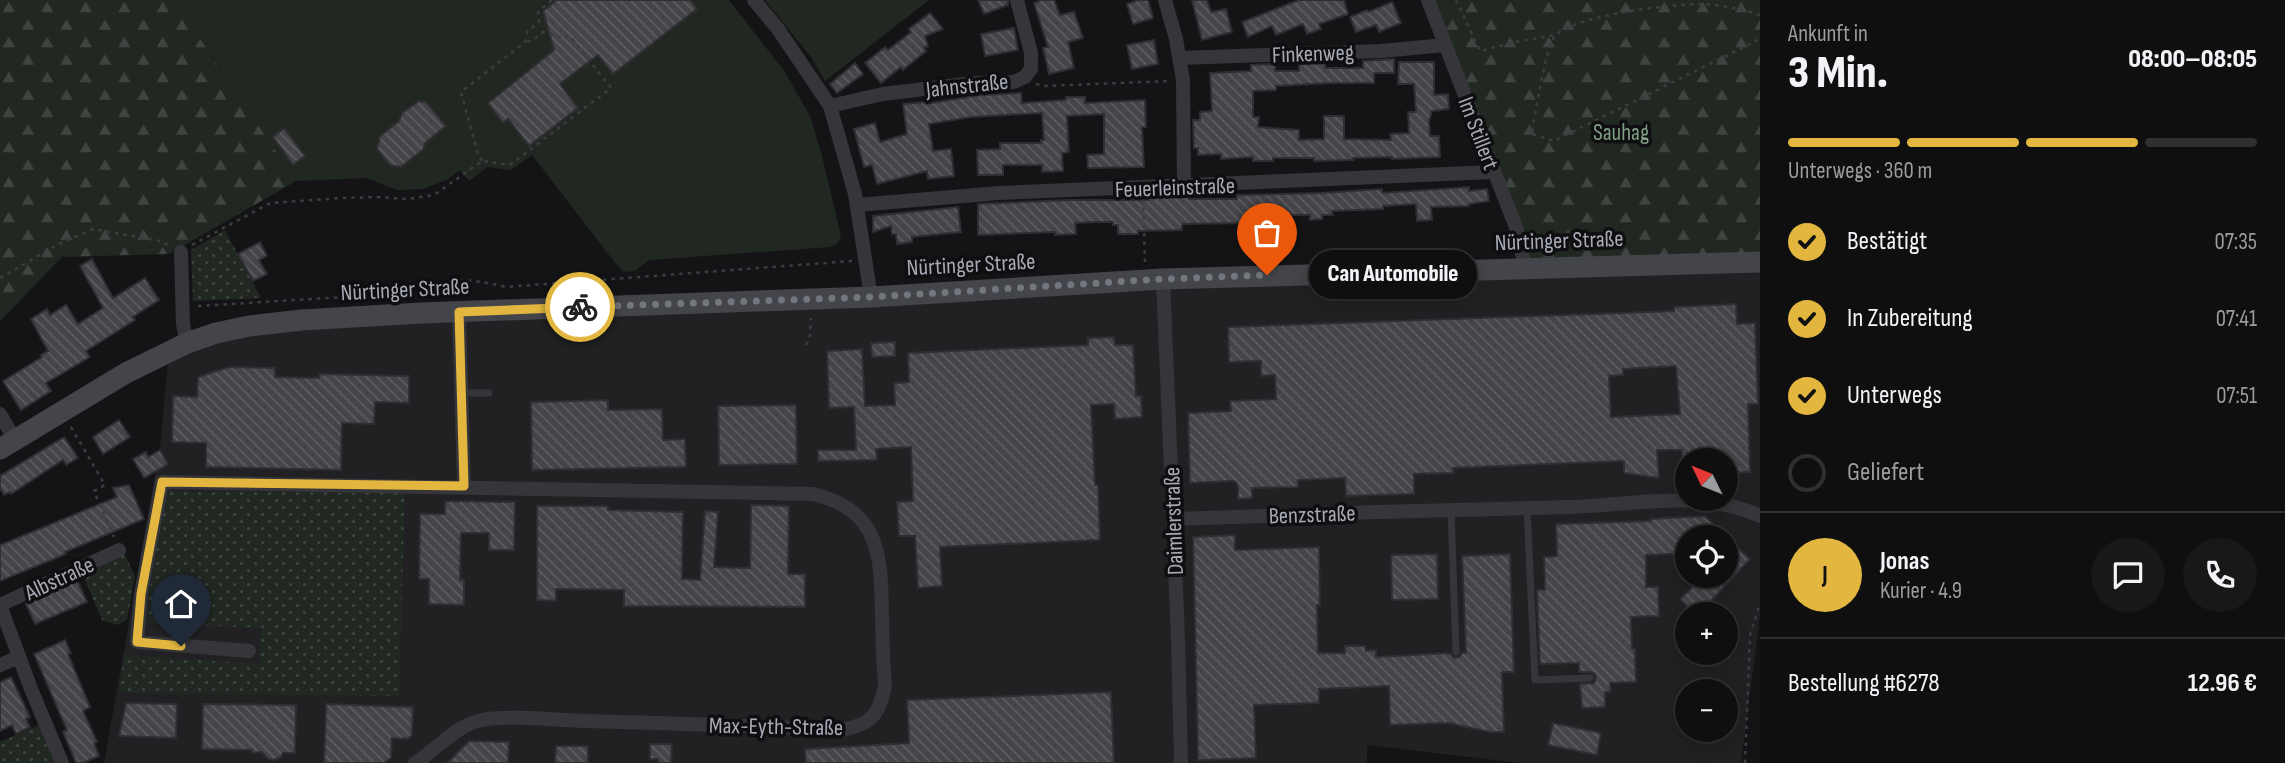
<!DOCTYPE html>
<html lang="de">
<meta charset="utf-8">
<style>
body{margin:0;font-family:"Sofia Sans Condensed",sans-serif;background:#181819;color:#f1f3f6;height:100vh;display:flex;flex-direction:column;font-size:26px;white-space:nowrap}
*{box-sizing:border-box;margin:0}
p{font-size:23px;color:#9b9c9f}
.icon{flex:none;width:38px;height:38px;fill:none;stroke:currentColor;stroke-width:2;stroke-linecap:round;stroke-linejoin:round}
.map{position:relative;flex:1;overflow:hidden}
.panel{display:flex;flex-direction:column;background:#0f0f10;width:525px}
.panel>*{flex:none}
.needle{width:46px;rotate:313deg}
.tools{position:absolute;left:1675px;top:448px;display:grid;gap:14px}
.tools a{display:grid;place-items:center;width:63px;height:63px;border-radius:50%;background:#0f0f10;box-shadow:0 4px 18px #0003,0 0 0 2px #2f2f30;font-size:35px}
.pin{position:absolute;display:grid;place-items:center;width:60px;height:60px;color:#fff;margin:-72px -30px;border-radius:50% 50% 50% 0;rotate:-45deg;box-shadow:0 0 7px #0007}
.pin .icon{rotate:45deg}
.courier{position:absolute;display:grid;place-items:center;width:70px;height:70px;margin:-35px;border:5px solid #e3b73f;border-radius:50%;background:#fff;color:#222;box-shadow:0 2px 9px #0007}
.bubble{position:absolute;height:49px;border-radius:24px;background:#0f0f10;box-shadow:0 4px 18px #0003,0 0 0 2px #2f2f30;font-size:23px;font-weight:800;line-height:49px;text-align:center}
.summary em{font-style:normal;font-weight:800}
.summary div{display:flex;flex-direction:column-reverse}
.summary{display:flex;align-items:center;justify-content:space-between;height:119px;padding:0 28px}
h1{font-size:46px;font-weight:800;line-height:52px}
.bar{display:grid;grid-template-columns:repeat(4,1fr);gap:10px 7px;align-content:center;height:84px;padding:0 28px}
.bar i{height:9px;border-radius:5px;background:#2f2f30}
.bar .on{background:#e3b73f}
.bar p{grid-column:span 4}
.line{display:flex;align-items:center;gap:18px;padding:0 28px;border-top:2px solid #2f2f30}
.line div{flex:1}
.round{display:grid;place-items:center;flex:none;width:74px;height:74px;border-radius:37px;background:#181819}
ol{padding:0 28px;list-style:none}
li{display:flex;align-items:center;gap:21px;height:77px}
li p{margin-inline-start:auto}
li .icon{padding:7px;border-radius:50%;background:#e3b73f;color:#111;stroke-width:4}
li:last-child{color:#9b9c9f}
li i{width:38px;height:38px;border:4px solid #2f2f30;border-radius:50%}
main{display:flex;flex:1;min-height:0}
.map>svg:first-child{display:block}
.built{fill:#212023;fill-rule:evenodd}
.grass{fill:url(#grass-dots)}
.forest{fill:url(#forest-firs)}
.garden{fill:#212822}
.building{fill:url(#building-back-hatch);stroke:#2f2e32;stroke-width:2;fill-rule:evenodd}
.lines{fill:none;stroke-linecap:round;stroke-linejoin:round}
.path{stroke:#3c3d41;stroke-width:2.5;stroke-dasharray:3.5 5;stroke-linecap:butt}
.lane{stroke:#36363a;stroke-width:7}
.street{stroke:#36363a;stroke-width:14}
.secondary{stroke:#44454a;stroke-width:21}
.done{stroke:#74767d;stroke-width:7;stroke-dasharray:0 12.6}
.route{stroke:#e3b73f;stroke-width:9}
.labels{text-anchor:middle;stroke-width:7;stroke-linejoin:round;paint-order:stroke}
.street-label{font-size:23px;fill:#a7aab5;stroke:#0f0f11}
.park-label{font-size:23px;fill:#809f84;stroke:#0f0f11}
</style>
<main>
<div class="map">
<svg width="1760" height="763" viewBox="0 0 1760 763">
<defs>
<pattern id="grass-dots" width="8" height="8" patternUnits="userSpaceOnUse" patternTransform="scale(1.75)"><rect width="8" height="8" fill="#212822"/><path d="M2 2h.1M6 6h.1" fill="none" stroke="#3e4440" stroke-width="1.8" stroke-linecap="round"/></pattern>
<pattern id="forest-firs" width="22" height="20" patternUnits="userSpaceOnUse" patternTransform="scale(1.75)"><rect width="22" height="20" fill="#212822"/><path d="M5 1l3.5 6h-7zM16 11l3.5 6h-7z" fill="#3e4440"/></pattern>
<pattern id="building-back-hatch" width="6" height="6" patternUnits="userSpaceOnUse" patternTransform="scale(1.75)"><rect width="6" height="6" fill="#444449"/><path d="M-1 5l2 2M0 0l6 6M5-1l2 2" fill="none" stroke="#5c5c61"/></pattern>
</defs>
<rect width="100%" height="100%" fill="#141416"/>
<path class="built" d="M1760,262V615L1741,763H1520L1367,745V763H104L160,447L169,351L249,326ZM1687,460H1726V499H1687ZM1687,537H1726V576H1687ZM1687,614H1726V653H1687ZM1687,691H1726V730H1687Z"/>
<g class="grass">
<path d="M225,230L261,298L193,301L191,250Z"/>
<path d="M167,491L405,493L399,696L119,693L124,655L259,664L261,628L144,623Z"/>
<path d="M124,553L135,576L127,620L117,625L102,620L81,571Z"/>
<path d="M39,725L54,763H0V742Z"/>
</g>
<g class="forest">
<path d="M0,0H186L189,22L296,181L169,254L62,257L0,321Z"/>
<path d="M1428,0H1760V262L1525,267Z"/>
</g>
<g class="garden">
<path d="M186,0H729L785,72L810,116L822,156L841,236L838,243L830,247L649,260L635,271L624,272L616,264L532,155L511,170L487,167L469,181L460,170L448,179L424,189L397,190L366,178L296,181L188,21Z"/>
<path d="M765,0H929L825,81L811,57Z"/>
</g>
<g class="building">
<path d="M557,0H690L697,9L613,74L598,55L560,84L578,108L529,146L508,119L503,123L488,103L554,50L543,11Z"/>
<path d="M978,0H1008V5L984,14Z"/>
<path d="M1041,0H1054L1060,15L1074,12L1083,38L1068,42L1074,68L1049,74L1043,48L1048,47L1034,3Z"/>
<path d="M1138,0H1148L1153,18L1133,24L1127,4Z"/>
<path d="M1192,0H1207L1211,12L1226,9L1232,32L1202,40Z"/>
<path d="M1299,0H1344L1348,14L1319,24L1321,29L1307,34L1303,24L1276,35L1272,26L1248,37L1242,22Z"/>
<path d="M1392,2L1401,23L1379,32L1376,25L1356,32L1350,17L1367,10L1368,12Z"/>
<path d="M930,13L943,29L925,36L928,46L924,48L926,51L903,70L901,67L881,83L865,63L885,47L888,50L911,32L909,29Z"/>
<path d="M1014,28L1018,50L985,56L981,34Z"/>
<path d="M1154,40L1158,64L1132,69L1127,45Z"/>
<path d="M1394,59V73H1374V83H1332L1276,86V90L1253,91V117H1259L1258,127L1299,130V140L1324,139V116H1344V139L1391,140L1390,134L1409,133L1408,112H1416L1414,84H1398L1399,62H1434V95L1448,94L1449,109L1432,111L1429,121L1430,136H1439L1440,157L1392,159V157L1353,158V160L1314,161V158H1273V161H1253V157L1221,159V154L1198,155V148H1194L1193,120H1200V112L1212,111L1210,73L1251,71V65L1275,64V71H1299V64L1325,63V68H1363V61Z"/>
<path d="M855,63L863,74L837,93L830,84Z"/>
<path d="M1021,93L1022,103L1066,100V97H1085V103L1145,100L1146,127H1142L1144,167L1088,168L1087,155L1104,154V114L1067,116L1069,152L1062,153L1063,171L1042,172V165H1003V175H978L977,150L1000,149V143H1041V140H1044L1042,113L971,117L929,124L933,151L951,149L954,176L928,179L927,171L877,184L872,165L864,167L854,129L875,123L880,142L907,134L903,104L925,102V104L981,95Z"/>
<path d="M419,101L426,102L446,126L425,143L424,149L401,167L390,165L377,149L380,136L399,121L402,113Z"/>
<path d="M284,128L305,156L293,165L273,137Z"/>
<path d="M1469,187V191L1487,189L1489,201L1469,204V206L1431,207L1432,220L1417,221L1416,204L1383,206V209L1332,211L1333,215H1322V219L1310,220V215H1277V220H1270V225L1246,226V223L1182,224V230L1138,231V234H1118V225H1113V222H1094L1075,223L1076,234L1055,235V232L978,235V204L1071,200H1148V197L1189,196V199H1237V195L1321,193L1382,189V193Z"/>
<path d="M958,207L961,232L912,237V242L897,244L896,234H892L891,226L873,232V216Z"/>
<path d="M260,242L267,256L259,260L267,274L253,281L238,254Z"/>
<path d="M92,259L113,298L145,278L159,300L133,317L135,320L86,351L90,357L46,383L51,391L21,410L3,381L42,357L41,355L48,351L31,319L47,309L50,315L66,305L78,324L103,308L80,266Z"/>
<path d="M1736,304L1737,324L1755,323L1758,404H1748L1750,472L1726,473V460H1682V450H1657L1659,478L1624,473V461L1453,468V473L1414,474V494L1346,496L1345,478L1298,480V487L1252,488V498L1238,499V487L1236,482L1233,481L1190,483L1188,413L1231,411L1230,401L1276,399L1275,375L1261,376V361L1229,362L1228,327L1674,311V307ZM1676,366L1680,414L1611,417L1609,376L1623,375V369Z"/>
<path d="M1114,337L1115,345H1133L1136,396H1141L1142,417L1115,419L1114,404L1091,405L1095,485H1098L1100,540L940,547L942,586L918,588L915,536H899L897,502L913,501L911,447L876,449L877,460L818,461V450H856L854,407L829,408L827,351L862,349L865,406L895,405L894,383L909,382L908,353L1088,345V338Z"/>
<path d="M895,342V356L872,357L871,343Z"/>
<path d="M229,367L275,368V377L319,378V374L409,376V403L375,402L374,424L342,423L341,470L206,467V443L172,442L173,396L197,397L198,377Z"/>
<path d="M608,400V410L662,409L663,440L685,439L686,467L532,470L531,402Z"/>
<path d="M796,405L797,464L719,465L718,406Z"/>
<path d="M119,420L130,437L103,454L93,437Z"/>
<path d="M64,437L78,458L66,465L63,460L11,494L10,492L4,495L0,488V476Z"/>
<path d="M160,450L168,464L144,478L133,459L146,452L148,457Z"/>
<path d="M129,485L144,519L65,552L66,554L0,581V545L117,497L113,488Z"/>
<path d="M445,501L515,502L514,550H489V533H461L460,580H464V605L429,604V579H419L420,514H445Z"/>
<path d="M751,505L789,506L788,574H805V607L624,606V590L556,589V601L537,600V506H608V510L683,512L682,579L700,580L705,511L718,512L714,567L750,568Z"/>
<path d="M1705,516L1750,559L1699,614H1695L1680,599L1704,576H1726V537H1687V569L1672,554L1646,555V587H1658L1659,616L1631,617L1632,649H1635L1636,682L1610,683L1611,692H1605V707L1582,708L1580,684L1594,683L1596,678L1595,674L1590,672H1579V663L1540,664L1537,590H1545L1544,557L1557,556L1556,524L1651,521V519Z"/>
<path d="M1235,535V550L1319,547L1320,605H1317L1318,653H1345V646H1365L1366,651L1376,650V657L1450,653L1454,658L1459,657L1462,653H1466L1462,556L1510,554L1514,672H1502L1504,732H1490L1448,723L1390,725L1389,686L1319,689V703L1254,705L1256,758L1198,760L1193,537Z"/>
<path d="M1437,554L1438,599L1392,600L1391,555Z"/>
<path d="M77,580L87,602L35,624L26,604Z"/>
<path d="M65,640L71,653L68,654L90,707L83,711L97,742L94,743L99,756L83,763H76L63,732L67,730L34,654Z"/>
<path d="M11,677L30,717L26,719L30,727L16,734L12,725L0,731V682Z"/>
<path d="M1111,692L1114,763H806L805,749L909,743L907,700Z"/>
<path d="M126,703L177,704L176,738L119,736Z"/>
<path d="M203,704L296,705L295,753H283L281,757L274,760L268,759L262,752L252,753V750L202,749Z"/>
<path d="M326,704L413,707L412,735L408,739L392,738L391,758L384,763H324Z"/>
<path d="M1553,723L1601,733L1597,755L1548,745Z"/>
<path d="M469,741L509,742L508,763H447Z"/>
<path d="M650,744H672L671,763H658V759H650Z"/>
<path d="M556,746H588V763H555Z"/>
</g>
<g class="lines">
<g class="path">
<path d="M1456,0L1480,51L1520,41L1556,35"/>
<path d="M1760,15C1741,9 1722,5 1702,4C1671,4 1577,15 1556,35C1545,46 1536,115 1531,134L1554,141L1760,39"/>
<path d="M1036,84L1044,86L1169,81"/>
<path d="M482,161L478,154L461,92L525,42L527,32L539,22L538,12L552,0"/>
<path d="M1143,199L1145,263"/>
<path d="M192,245L270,203L342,198L376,197L407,199L434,195L482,161L510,165L611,88L569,35L564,38L543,32L532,41L525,42"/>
<path d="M0,278L57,245L93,229L160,241L168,245"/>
<path d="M198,306L411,293C450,278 465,277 506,287L852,261"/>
<path d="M806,345L810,335L811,318"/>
<path d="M71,427L105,485L94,491L114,537"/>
<path d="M1745,763L1750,635L1760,603"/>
</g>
<g class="lane">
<path d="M462,393H489"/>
<path d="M1527,508L1535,680L1590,678"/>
<path d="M1451,510L1456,652"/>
</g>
<g class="street">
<path d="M754,0L778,29L830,106L855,194L871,297"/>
<path d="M1165,0L1176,39L1183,80L1184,186"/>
<path d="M1428,0L1517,230L1525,267"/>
<path d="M1180,58L1381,51L1445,45"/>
<path d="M830,106L883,94L973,83L1014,82L1025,77L1031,69V53L1017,0"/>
<path d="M857,205L999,193L1494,172"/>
<path d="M181,252L183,324L187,343"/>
<path d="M1163,279L1178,638L1181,763"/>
<path d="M459,312L464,486"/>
<path d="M0,414L15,440"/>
<path d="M1173,519C1306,514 1438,510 1571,507C1633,505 1701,489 1760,516"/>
<path d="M249,651L137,642L141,594L162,482L813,494C881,510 881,557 882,615C882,639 883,662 885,685C880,715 870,725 841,730C755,726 670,723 584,721C556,720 507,715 482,720C454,726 438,749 415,763"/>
<path d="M0,665L19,657"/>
<path d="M62,763L31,689L0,605L119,550"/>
</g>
<path class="secondary" d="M0,449L126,373L187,343L216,333L249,326L302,320L421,313L871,297L1163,279L1760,262"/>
</g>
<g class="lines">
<path class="done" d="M580,307L872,297L1163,279L1267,275"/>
<path class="route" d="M181,646L137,642L141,594L162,482L464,486L459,312L580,307"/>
</g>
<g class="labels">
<g class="street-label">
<text transform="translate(1313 53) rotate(-2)" y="8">Finkenweg</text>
<text transform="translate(967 85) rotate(-6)" y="8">Jahnstraße</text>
<text transform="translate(1479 133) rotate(69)" y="8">Im Stillert</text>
<text transform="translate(1175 187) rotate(-2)" y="8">Feuerleinstraße</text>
<text transform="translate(1559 240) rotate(-2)" y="8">Nürtinger Straße</text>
<text transform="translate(971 264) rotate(-3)" y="8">Nürtinger Straße</text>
<text transform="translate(405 289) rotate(-3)" y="8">Nürtinger Straße</text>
<text transform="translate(1312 514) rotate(-2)" y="8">Benzstraße</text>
<text transform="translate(1173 521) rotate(-92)" y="8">Daimlerstraße</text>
<text transform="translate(59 578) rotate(-25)" y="8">Albstraße</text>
<text transform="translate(776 726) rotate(1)" y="8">Max-Eyth-Straße</text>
</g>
<g class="park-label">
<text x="1621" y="140">Sauhag</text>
</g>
</g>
</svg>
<div class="tools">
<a><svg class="needle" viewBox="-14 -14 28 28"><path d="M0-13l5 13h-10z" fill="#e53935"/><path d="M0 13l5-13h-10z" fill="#9b9c9f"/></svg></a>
<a><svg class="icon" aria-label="locate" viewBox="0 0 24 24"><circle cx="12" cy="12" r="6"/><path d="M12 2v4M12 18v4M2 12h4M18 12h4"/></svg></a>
<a>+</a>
<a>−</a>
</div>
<div class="pin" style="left:1267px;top:275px;background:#ea580c"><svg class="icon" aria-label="bag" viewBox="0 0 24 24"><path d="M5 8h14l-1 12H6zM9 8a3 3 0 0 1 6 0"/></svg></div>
<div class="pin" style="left:181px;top:646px;background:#1f2937"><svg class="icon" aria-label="home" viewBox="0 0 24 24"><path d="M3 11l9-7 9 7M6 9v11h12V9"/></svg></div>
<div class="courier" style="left:580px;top:307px"><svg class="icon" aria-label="bike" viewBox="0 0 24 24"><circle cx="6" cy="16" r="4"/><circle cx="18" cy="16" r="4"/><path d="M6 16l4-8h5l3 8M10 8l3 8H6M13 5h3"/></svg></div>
<div class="bubble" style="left:1309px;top:250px;width:168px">Can Automobile</div>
</div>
<section class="panel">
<div class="summary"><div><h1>3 Min.</h1><p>Ankunft in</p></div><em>08:00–08:05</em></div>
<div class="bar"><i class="on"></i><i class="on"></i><i class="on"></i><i></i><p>Unterwegs · 360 m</p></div>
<ol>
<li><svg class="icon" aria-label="check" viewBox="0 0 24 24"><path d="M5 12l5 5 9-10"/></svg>Bestätigt<p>07:35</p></li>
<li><svg class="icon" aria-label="check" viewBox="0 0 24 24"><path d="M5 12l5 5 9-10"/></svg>In Zubereitung<p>07:41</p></li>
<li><svg class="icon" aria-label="check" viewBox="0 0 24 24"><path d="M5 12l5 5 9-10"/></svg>Unterwegs<p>07:51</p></li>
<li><i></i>Geliefert</li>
</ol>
<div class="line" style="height:126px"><b class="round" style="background:#e3b73f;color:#111">J</b><div><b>Jonas</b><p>Kurier · 4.9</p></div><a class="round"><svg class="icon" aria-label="chat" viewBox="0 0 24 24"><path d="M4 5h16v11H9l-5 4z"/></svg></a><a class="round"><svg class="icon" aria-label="phone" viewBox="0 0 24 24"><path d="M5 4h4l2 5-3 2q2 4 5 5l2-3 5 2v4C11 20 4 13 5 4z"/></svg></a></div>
<div class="line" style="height:91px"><div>Bestellung #6278</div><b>12.96 €</b></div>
</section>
</main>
